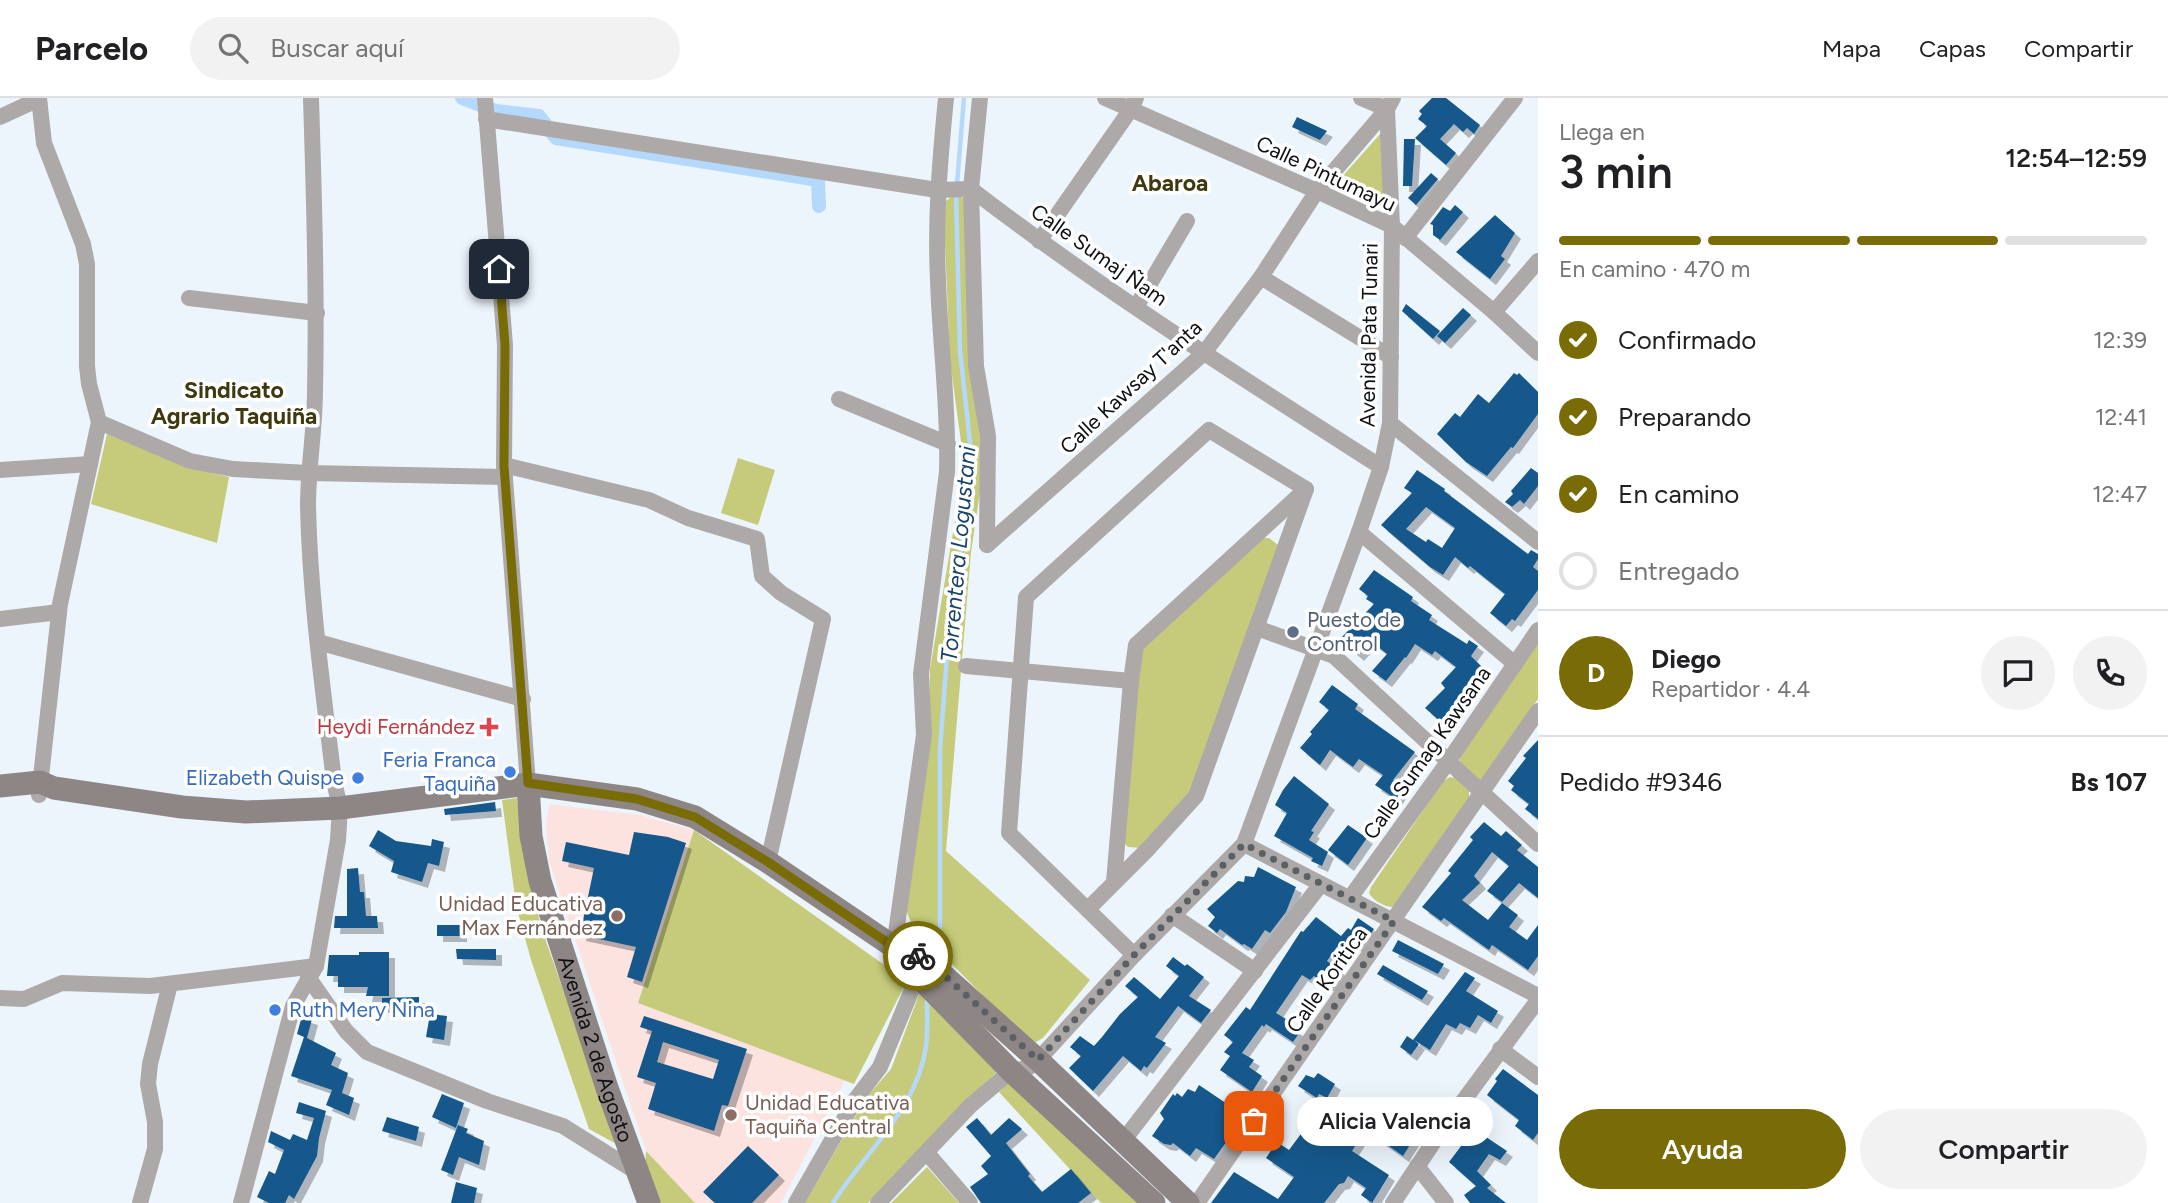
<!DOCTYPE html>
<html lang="es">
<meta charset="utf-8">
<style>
body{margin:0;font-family:Figtree,sans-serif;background:#f2f2f2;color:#202124;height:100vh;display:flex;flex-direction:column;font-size:26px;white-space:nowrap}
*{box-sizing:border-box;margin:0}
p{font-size:23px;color:#757577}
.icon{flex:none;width:38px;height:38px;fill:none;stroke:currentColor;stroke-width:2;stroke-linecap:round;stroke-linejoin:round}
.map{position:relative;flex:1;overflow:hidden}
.side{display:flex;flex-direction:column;background:#fff;width:630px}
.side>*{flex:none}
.pin{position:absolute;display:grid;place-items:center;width:60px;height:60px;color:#fff;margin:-30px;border-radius:14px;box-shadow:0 4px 10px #0006}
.courier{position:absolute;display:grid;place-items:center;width:70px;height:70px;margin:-35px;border:5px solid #796c06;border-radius:50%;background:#fff;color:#222;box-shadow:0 2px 9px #0007}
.bubble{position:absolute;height:49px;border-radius:24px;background:#fff;box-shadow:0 7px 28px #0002;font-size:23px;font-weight:600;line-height:49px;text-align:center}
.head em{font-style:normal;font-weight:600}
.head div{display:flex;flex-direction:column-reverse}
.head{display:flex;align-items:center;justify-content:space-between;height:119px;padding:0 21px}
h1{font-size:46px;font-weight:600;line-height:52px}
.bar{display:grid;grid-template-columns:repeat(4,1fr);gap:10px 7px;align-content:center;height:84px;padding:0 21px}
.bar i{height:9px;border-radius:5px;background:#e0e0e0}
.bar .selected{background:#796c06}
.bar p{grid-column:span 4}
.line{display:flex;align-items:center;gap:18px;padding:0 21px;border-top:2px solid #e0e0e0}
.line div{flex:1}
.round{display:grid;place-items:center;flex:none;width:74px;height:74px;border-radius:37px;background:#f2f2f2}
ol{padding:0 21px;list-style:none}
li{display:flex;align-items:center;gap:21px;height:77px}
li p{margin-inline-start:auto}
li .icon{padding:7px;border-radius:50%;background:#796c06;color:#fff;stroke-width:4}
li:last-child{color:#757577}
li i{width:38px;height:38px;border:4px solid #e0e0e0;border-radius:50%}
.button{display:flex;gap:14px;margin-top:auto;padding:14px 21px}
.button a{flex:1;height:80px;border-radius:42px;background:#796c06;color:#fff;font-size:28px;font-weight:600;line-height:80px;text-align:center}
.button a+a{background:#f2f2f2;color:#202124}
header{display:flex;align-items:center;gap:42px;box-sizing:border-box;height:98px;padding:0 35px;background:#fff;border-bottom:2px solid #e0e0e0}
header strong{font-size:33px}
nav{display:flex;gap:38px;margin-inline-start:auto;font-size:24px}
.search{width:490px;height:63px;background:#f2f2f2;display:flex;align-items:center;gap:18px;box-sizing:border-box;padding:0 24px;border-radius:38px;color:#757577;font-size:26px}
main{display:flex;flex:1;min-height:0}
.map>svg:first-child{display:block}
.education{fill:#fde3df}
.green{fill:#c6cb7b}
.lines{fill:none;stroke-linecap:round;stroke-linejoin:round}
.stream{stroke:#b5d9fd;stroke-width:4.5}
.canal{stroke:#b5d9fd;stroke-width:14}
.building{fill:#12588b;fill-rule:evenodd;filter:url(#shadow)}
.street{stroke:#aea9a9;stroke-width:16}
.secondary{stroke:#8d8685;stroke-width:23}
.done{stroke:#5b6064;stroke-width:7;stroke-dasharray:0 12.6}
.route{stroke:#796c06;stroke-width:9}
.service-dot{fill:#5c6f8a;stroke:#fff;stroke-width:2.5}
.health-dot{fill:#e0444e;stroke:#fff;stroke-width:2.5}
.shop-dot{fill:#3f7fe0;stroke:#fff;stroke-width:2.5}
.education-dot{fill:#8d6e63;stroke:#fff;stroke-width:2.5}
.labels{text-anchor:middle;stroke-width:7;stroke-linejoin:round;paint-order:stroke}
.street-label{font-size:21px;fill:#0d0f12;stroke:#fff}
.service-label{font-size:21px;fill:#4e5e75;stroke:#fff;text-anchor:start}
.health-label{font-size:21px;fill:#be3a42;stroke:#fff;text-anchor:end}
.shop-label{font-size:21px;fill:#366cbe;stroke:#fff;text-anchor:end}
.education-label{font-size:21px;fill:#785e54;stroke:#fff;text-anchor:end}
.neighbourhood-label{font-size:23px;font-weight:bold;fill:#3f390f;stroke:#fff}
.water-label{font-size:23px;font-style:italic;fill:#184269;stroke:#fff}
</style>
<header>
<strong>Parcelo</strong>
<div class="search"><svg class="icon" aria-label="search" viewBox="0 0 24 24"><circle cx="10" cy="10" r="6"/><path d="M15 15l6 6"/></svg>Buscar aquí</div>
<nav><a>Mapa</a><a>Capas</a><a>Compartir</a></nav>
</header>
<main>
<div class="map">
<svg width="1538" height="1105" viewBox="0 0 1538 1105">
<defs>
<filter id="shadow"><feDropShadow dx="6" dy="6" stdDeviation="0" flood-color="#0004"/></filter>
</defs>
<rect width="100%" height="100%" fill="#edf5fc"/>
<path class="education" d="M549,706L640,717L694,732L638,905L845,982L781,1105H693L653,1063L646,1053L549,763L546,726Z"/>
<g class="green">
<path d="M1381,35L1387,114L1358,98L1332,90Z"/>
<path d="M951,99H961L966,102L982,346L980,394L971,454L946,753L1090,882L1043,940L1036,944L1027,942L938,852L924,844L925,835L913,829L906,812L929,641L930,571L961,387L962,351L950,263L944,123L946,103Z"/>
<path d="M107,336L189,369L229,379L217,445L91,406Z"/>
<path d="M738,360L775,372L758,427L721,415Z"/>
<path d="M1263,440H1269L1278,447L1190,699L1142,750L1128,749L1123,744L1140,550Z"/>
<path d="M1538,544V601L1486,678L1480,683L1460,665V660Z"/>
<path d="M1450,679L1456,680L1469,693V701L1395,809C1386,810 1373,803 1369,795L1371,789L1443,683Z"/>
<path d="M517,700L523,755L542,832L618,1047L589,1031L531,862L516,807L502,702Z"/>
<path d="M694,732L907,883L854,986L638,905Z"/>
<path d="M920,894L998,973L964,1005L868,1105H805L866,1000L891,971Z"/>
<path d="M1009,983L1138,1105H1101L999,994Z"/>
<path d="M646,1053L695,1105H657L645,1070Z"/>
<path d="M927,1069L959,1105H891Z"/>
</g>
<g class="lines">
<g class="stream">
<path d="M957,86L964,0"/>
<path d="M940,829V651L947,558L966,415L970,344L960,253L956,95"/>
<path d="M833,1105C865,1054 918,1010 926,948C928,934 927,918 927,904"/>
</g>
<path class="canal" d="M462,0L496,13L539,18L556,40L818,82L819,108"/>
</g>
<g class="building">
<path d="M1432,0H1446L1480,27L1474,36L1467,30L1463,34L1454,26L1440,41L1456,55L1446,67L1415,40L1427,28L1418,21L1422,16L1419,13Z"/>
<path d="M1297,19L1327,33L1320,42L1292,29Z"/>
<path d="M1404,41H1415L1412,88H1403Z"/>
<path d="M1431,75L1438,81L1416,107L1408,100Z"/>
<path d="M1455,107L1463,114L1440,142L1433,137V127L1430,126L1443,109L1450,113Z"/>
<path d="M1495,117L1515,135L1501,158L1505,161L1490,181L1456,154Z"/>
<path d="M1406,206L1440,233L1433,241L1402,213Z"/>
<path d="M1463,210L1471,217L1445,245L1437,238Z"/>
<path d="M1514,275L1517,277L1519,275L1538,294V316L1513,350L1511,349L1487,378L1466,364L1437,336L1455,315L1460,319L1478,296L1489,305Z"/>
<path d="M1531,370L1538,375V388L1524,406L1520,402L1512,409L1505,404L1513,396L1511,393Z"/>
<path d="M1417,372L1445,391L1444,393L1528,456L1531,452L1538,456V461L1533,469L1538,473V492L1515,523L1512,521L1506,528L1490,515L1505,496L1470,468L1468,470L1455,459L1443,477L1430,469L1381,427L1412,395L1404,390ZM1426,409L1455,430L1442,450L1428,441L1426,444L1406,431Z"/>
<path d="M1374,472L1413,499L1411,503L1432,517L1429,522L1467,546L1469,542L1478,548L1471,558L1486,573L1451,611L1442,625L1425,610L1445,590L1441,585L1456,569L1435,553L1432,557L1415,546L1406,560L1405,559L1386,583L1372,573L1387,556L1371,543L1358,557L1340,541L1374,506L1366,501L1368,498L1359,491Z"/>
<path d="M1332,587L1358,606L1355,611L1415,654L1393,682L1404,689L1396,701L1375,687L1383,677L1359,661L1353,669L1330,652L1320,667L1300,650L1312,636L1310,634L1329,612L1319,604Z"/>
<path d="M1538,642V721L1525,711L1529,706L1511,692L1514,688L1508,683L1526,660L1523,658Z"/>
<path d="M1294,678L1329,706L1311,733L1314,734L1309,742L1328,754L1322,768L1311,763L1313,760L1274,738L1287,715L1275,707L1283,692Z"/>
<path d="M495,704L496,713L445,717L444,711Z"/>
<path d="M1484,724L1501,738L1506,733L1522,747L1517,752L1538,769V800L1519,785L1502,804L1487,793L1509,768L1492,754L1474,778L1480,785L1462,802L1488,822L1502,805L1518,817L1509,829L1527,842L1538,827V858L1528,872L1492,847L1489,852L1444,820L1441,823L1422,809L1451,775L1448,773L1473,742L1470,739Z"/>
<path d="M1348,727L1367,740L1348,767L1328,752Z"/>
<path d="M378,732L396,743L431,748L432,741L444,744L439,768L428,765L422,784L391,774L394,763L369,748Z"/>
<path d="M634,734L668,739L686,745L642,884L627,879L636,849L580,837L594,770L562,763L566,744L629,757Z"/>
<path d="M1258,769L1296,789L1286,814L1270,835L1265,832L1252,851L1244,846L1242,847L1220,831L1217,835L1208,828L1215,819L1207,811L1238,783L1244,784L1245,778L1254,779Z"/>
<path d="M358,770L360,794H364L366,818H377L378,830H334L335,818H347V771Z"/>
<path d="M1316,819L1341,838L1348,830L1351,832L1358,820L1374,831L1360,851L1352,845L1347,851L1339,846L1327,863L1341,873L1330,889L1314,878L1310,882L1302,877L1276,915L1286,921L1284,924L1300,934L1293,944L1266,926L1264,929L1262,927L1242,955L1254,962L1249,969L1262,978L1252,994L1220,972L1230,958L1224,954L1233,944L1224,937L1246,909L1250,912L1301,833L1303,834Z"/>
<rect x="437" y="827" width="24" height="11"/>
<path d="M1398,842L1444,866L1438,876L1392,853Z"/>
<path d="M456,851H496V862L457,861Z"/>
<path d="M359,854H389V898H366L368,889H338V878H327L329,857H359Z"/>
<path d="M1173,859L1185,868L1187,866L1204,879L1189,898L1211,912L1201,925L1178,908L1155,939L1166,945L1147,970L1144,968L1141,973L1123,958L1093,993L1069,970L1081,958L1070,949L1080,938L1094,948L1102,939L1120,916L1138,899L1125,888L1134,879L1160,901L1179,878L1166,868Z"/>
<path d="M1383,867L1428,893L1422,902L1377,876Z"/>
<path d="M1465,874L1475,880L1466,893L1498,913L1491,925L1478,917L1470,930L1460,925L1456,931L1446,926L1430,952L1414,942L1419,946L1411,957L1400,949L1407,938L1413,942Z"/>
<path d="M419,899V910L382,909V900Z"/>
<path d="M430,916L447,918L444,942L426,939Z"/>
<path d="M302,918L312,921L307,940L336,955L331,967L348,975L342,995L354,1000L349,1017L326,1007L332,992L291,978L304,939L297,936Z"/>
<path d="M644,918L747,951L728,1008L722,1007L714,1033L648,1011L656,985L637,979L652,933L640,929ZM663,944L719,962L713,981L657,964Z"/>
<path d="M1503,971L1538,997V1035L1533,1042L1515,1028L1519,1022L1487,997L1497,983L1495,981Z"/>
<path d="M1318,975L1335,986L1327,1000L1319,996L1317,1000L1298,988L1306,977L1314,980Z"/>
<path d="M1199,987L1245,1018L1214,1061L1196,1050L1190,1058L1173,1045L1171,1047L1164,1046L1152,1038L1164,1021L1160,1015L1173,996L1175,998L1177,995L1182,999L1188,991L1195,994Z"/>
<path d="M442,996L464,1005L456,1030L432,1019Z"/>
<path d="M299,1004L326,1013L319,1040L317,1058L294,1101L289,1097L285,1105H269L257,1099L269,1073L275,1076L284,1052L268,1044L271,1033L290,1042L293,1036L307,1042L314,1020L296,1015Z"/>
<path d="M1333,1012L1364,1034L1352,1053L1389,1077L1372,1105L1361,1097L1366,1090L1348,1078L1344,1085L1339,1086L1324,1105H1211L1234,1074L1278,1101L1294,1079L1266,1060L1277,1044L1289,1052L1309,1025L1314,1029L1320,1021L1325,1024Z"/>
<path d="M387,1019L419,1029L416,1043L382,1033Z"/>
<path d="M977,1020L991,1037L1009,1020L1022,1031L1006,1045L1030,1076L1028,1078L1042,1094L1071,1071L1091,1095L1078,1105H981L970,1089L988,1076L981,1068L991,1058L966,1029Z"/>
<path d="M1382,1022L1413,1042L1403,1058L1373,1037Z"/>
<path d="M458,1027L468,1031L466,1035L484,1043L479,1067L459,1059L453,1077L441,1072Z"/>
<path d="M1474,1031L1507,1053L1500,1062L1489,1056L1477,1073L1491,1087L1487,1090L1506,1105H1470L1464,1097L1476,1088L1449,1064Z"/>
<path d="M748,1048L779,1077L752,1105H715L703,1094Z"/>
<path d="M456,1084L477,1090L474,1105H451Z"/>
</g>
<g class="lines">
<g class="street">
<path d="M39,0L44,45L83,146L87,166V268L89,286L99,324L60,506L39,697"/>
<path d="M485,0L505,247L504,367L528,686"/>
<path d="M980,0L971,91L976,268L988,338L987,447"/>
<path d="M1105,0L1317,93L1392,128L1494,214L1538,255"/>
<path d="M1361,0L1387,11"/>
<path d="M0,19L39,1"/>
<path d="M486,21L937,92L971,91"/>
<path d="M971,91C1102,192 1242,280 1381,369"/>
<path d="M1405,140L1515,0"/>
<path d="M1039,143L1131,11L1136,0"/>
<path d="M1261,179L1391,259"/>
<path d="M189,200L317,215"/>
<path d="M1136,209L1187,123"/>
<path d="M1494,214L1538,163"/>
<path d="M839,301L948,346"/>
<path d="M99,324L190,363L233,371L308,375L505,379"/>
<path d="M1390,325L1538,444"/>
<path d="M504,367L649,402L688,420L757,441L762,478L781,495L823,521L768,764"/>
<path d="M0,372L90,366"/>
<path d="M1359,434L1515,566"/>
<path d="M987,447L1204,255L1261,179L1317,93L1387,11"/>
<path d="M0,521L59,514"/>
<path d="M1257,530L1334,558L1538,746"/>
<path d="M318,544L523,601"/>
<path d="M966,568L1131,583"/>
<path d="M1244,746L1538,898"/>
<path d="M1114,784L1131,583L1136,547L1304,393"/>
<path d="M1350,800L1448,664L1538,532"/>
<path d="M1088,811L1148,751L1196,698L1306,391"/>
<path d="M1172,817L1255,873"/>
<path d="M894,849L924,637L921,576L947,374C949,310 940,246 938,182C935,120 940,61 946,0"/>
<path d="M1134,857L1009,735L1026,499L1209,332L1306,391"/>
<path d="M308,879L346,933L367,954L487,1003L563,1028L638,1075"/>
<path d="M0,900L24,901L62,885L150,888L316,868"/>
<path d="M1500,951L1538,979"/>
<path d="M1123,1043L1321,786"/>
<path d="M927,1055L970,1105"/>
<path d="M1417,1068L1446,1105"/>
<path d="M140,1105L155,1051V1024L148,986L150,966L170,886"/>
<path d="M241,1105L293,908L316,868L338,742L340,710L334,683C323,591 310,501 308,408C308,369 315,331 315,292C317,195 314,97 311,0"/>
<path d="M796,1105L855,1002L880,969L920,872"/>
<path d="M878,1105L970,1008L1011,973L1028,970L1038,962L1134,857L1244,746L1359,434L1381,369L1390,325L1392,128L1387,11L1393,0"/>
<path d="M1197,1105L1538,613"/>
<path d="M1393,1105L1441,1033L1538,902"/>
</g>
<g class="secondary">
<path id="s1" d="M528,686L531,738L540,783L607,990L649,1105"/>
<path d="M0,688L40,684L54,690L182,709L246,714L340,710L528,686L637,701L695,719L768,764L894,849L918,878L1011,973L1154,1105"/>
<path d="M894,849L924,860L1038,962L1188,1105"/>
</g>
</g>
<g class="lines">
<path class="done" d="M918,858L924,859L1038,962L1134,857L1244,746L1394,823L1254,1023"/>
<path class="route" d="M499,171L505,247L504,368L528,685L637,701L695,719L768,764L894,849L918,858"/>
</g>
<circle class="service-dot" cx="1293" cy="534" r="7"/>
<path class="health-dot" d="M485.5 618.5h7v7h7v7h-7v7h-7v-7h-7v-7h7z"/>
<g class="shop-dot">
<circle cx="510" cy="674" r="7"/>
<circle cx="358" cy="680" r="7"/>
<circle cx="275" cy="912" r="7"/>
</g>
<g class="education-dot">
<circle cx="617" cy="818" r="7"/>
<circle cx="731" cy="1017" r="7"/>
</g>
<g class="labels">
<g class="street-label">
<text transform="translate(1326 76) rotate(25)" y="7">Calle Pintumayu</text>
<text transform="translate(1099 157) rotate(35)" y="7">Calle Sumaj Ñam</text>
<text transform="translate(1369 237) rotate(-89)" y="7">Avenida Pata Tunari</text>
<text transform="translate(1131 289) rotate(-43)" y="7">Calle Kawsay T'anta</text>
<text transform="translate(1427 655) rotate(-55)" y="7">Calle Sumag Kawsana</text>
<text transform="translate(1327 882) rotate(-55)" y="7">Calle Koritica</text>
<text dy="7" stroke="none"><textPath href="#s1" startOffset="275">Avenida 2 de Agosto</textPath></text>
</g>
<g class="service-label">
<text x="1307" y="529">Puesto de<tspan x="1307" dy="24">Control</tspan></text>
</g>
<g class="health-label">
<text x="475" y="636">Heydi Fernández</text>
</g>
<g class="shop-label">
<text x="496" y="669">Feria Franca<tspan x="496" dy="24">Taquiña</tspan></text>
<text x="344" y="687">Elizabeth Quispe</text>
<text x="289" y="919" text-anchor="start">Ruth Mery Nina</text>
</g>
<g class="education-label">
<text x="603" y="813">Unidad Educativa<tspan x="603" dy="24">Max Fernández</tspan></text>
<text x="745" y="1012" text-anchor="start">Unidad Educativa<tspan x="745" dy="24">Taquiña Central</tspan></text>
</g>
<g class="neighbourhood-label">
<text x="1170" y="93">Abaroa</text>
<text x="234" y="300">Sindicato<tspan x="234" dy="26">Agrario Taquiña</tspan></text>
</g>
<g class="water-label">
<text transform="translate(958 456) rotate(-85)" y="8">Torrentera Logustani</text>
</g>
</g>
</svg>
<div class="pin" style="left:1254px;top:1023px;background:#ea580c"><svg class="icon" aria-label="bag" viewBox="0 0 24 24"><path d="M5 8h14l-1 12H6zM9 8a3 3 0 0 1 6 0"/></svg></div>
<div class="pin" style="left:499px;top:171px;background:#1f2937"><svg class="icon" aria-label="home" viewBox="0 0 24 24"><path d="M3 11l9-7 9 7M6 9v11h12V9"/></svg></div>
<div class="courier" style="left:918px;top:858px"><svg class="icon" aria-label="bike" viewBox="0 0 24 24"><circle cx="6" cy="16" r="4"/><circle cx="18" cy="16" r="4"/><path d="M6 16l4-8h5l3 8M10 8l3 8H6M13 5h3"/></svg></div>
<div class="bubble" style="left:1297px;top:999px;width:196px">Alicia Valencia</div>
</div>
<section class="side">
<div class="head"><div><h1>3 min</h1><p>Llega en</p></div><em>12:54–12:59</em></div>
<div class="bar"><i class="selected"></i><i class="selected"></i><i class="selected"></i><i></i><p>En camino · 470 m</p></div>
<ol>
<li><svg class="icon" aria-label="check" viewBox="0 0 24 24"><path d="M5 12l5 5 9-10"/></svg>Confirmado<p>12:39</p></li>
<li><svg class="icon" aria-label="check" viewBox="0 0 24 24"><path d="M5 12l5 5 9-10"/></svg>Preparando<p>12:41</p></li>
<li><svg class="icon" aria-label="check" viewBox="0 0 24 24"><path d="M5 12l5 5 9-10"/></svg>En camino<p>12:47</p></li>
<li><i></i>Entregado</li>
</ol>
<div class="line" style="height:126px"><b class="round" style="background:#796c06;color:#fff">D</b><div><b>Diego</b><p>Repartidor · 4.4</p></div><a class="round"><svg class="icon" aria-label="chat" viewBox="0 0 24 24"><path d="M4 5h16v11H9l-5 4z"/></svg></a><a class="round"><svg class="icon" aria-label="phone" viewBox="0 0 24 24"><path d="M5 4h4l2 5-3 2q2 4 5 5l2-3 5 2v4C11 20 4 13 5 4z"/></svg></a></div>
<div class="line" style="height:91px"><div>Pedido #9346</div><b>Bs 107</b></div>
<div class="button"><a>Ayuda</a><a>Compartir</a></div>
</section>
</main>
